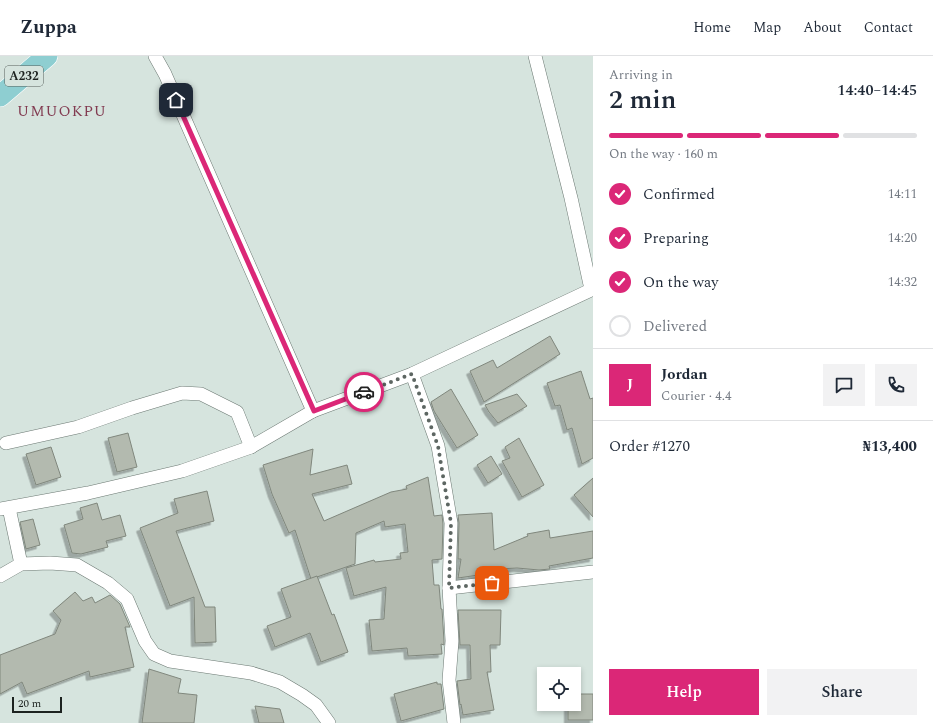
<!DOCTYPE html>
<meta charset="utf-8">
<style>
body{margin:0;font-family:Spectral,serif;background:#f2f2f3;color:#1f2937;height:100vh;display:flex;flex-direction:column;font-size:15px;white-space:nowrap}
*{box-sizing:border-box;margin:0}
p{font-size:13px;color:#747a83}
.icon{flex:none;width:22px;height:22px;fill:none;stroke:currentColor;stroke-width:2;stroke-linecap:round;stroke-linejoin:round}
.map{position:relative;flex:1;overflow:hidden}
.side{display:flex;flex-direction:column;background:#fff;width:340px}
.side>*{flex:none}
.buttons{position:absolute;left:537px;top:611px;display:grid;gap:8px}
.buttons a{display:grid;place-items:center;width:44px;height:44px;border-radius:0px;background:#fff;box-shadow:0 2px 6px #0003;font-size:20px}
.scale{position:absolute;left:12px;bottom:10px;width:50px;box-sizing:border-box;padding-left:4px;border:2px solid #1c221f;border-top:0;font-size:11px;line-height:14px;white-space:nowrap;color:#1c221f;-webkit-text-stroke:3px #d6e4de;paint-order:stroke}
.pin{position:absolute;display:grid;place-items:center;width:34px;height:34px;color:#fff;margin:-17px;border-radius:8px;box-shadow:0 2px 6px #0006}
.courier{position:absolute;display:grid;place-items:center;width:40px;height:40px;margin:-20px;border:3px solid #db2777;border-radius:50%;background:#fff;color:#222;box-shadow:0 1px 5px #0007}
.overview em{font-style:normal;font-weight:600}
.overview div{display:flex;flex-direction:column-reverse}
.overview{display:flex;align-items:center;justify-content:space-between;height:68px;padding:0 16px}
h1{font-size:26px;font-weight:600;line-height:30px}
.bar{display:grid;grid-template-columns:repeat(4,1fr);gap:6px 4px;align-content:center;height:48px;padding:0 16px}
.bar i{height:5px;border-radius:3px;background:#e0e1e3}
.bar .current{background:#db2777}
.bar p{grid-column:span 4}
.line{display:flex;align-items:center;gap:10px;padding:0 16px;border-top:1px solid #e0e1e3}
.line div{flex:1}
.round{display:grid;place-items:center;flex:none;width:42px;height:42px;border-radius:0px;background:#f2f2f3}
ol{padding:0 16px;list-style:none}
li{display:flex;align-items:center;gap:12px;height:44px}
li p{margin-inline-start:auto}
li .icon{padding:4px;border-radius:50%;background:#db2777;color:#fff;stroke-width:4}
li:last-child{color:#747a83}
li i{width:22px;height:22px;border:2px solid #e0e1e3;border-radius:50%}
.primary-button{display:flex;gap:8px;margin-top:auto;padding:8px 16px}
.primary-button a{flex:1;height:46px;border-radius:0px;background:#db2777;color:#fff;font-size:16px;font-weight:600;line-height:46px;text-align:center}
.primary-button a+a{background:#f2f2f3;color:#1f2937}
header{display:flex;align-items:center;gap:24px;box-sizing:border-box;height:56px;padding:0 20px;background:#fff;border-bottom:1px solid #e0e1e3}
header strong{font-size:19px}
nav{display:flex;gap:22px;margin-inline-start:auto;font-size:14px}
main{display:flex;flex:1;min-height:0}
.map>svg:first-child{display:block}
.building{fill:#b3baaf;stroke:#80877d;filter:url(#shadow)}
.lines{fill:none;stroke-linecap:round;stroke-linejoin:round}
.street-casing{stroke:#6c7973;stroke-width:14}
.primary-casing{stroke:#fff;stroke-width:22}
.street{stroke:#fff;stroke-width:13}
.primary{stroke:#8eced1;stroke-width:21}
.done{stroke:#5d6662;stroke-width:4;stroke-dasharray:0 7.2}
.route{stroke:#db2777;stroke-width:5}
.labels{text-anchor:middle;stroke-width:3;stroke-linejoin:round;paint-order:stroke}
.shield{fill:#d6e4de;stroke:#545c58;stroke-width:1}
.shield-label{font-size:12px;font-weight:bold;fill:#1c221f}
.quarter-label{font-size:15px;letter-spacing:1px;fill:#823b51;stroke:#d6e4de}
</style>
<header>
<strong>Zuppa</strong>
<nav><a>Home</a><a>Map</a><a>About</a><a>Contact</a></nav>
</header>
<main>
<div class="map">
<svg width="593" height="667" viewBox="0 0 593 667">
<defs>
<filter id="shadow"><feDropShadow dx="-3.5" dy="3.5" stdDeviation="0" flood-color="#0004"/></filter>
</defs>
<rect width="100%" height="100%" fill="#d6e4de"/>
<g class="building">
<path d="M550,280L560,298L484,346L470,315L493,304L497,312Z"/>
<path d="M581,315L590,343L593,342V402L582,408L572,372L567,374L560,349L555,350L547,327Z"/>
<path d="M451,333L478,379L457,392L434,355L431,346Z"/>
<path d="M517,338L527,350L498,367L489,356L485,349Z"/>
<path d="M128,377L137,411L117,416L108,382Z"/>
<path d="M519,382L544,429L522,441L502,405L510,402L505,391Z"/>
<path d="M51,391L61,421L36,429L26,398Z"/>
<path d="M313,393L310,419L347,409L352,428L312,438L324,465L391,436L407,433L406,430L428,421L434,460L442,459L443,468L442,503L432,504L434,529H439L441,553H442L444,585V589L441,588L442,598L408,600L407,592L372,595L369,564L384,563L386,531L354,540L346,512L374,504L375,506L401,503L400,497L408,496L405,468L385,471L384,465L356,477L355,508L311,523L295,474L289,477L272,438L263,409Z"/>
<path d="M491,400L502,418L488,427L477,409Z"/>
<path d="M593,422V461L574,439Z"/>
<path d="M207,435L214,465L176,475L205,551H215L216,586L195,587L194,541L170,550L140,472L178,457L174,443Z"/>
<path d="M97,447L102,464L120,459L126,480L106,485L108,491L81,498L72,497L64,469L83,463L80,452Z"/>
<path d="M492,457L494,494L528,480L527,478L549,474L550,482L593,475V502L549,510L550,513L539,514L517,512L499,513V516L458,522L461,503H458L459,467L458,459Z"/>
<path d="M33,463L40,489L26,493L20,466Z"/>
<path d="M317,520L332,559L334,558L348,596L321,606L310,577L275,591L267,570L291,561L281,533Z"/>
<path d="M75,536L83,545L92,541L95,547L110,539L120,548L130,571H125L134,611L90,621L89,615L27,638L22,626L0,638V599L55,578L61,564L53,555Z"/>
<path d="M458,554H501L500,589H490L491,616H487L494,654L463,659L461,648L460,649L457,625L471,623L470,589H460Z"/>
<path d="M149,613L181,623L178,637L197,639L194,667H142Z"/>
<path d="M437,626V628H441L444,653L401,665L394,638Z"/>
<path d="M574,638H593V664H568V648H574Z"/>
<path d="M255,650L280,653L284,667H259Z"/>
</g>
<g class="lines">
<g class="street-casing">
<g id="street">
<path d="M155,0L165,18L313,355"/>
<path d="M535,0L571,142L591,233"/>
<path d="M412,318L438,390L442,414L451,467L449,532L452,585L449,624L454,667"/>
<path d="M6,387L78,371L132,352L182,337L201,338L237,356L251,391"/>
<path d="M9,452L21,508"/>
<path d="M0,453L88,437L182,415L251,391L313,355L412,318L593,233"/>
<path d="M0,520L21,508L50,507L77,509L108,527L127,543L145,585L154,598L170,605L251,617L280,626L302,639L316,649L329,667"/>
<path d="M449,532L593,516"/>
</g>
</g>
<g class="primary-casing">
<path id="primary" d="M0,40L47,0"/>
</g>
<use href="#street" class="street"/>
<use href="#primary" class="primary"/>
</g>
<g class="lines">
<path class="done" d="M364,336L412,318L438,390L442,414L451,467L449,532L492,527"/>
<path class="route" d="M176,44L314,355L364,336"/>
</g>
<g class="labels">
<rect class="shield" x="5" y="10" width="38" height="20" rx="3"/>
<g class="shield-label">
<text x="24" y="24">A232</text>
</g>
<g class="quarter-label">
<text x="62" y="60">UMUOKPU</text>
</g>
</g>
</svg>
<div class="buttons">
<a><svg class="icon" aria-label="locate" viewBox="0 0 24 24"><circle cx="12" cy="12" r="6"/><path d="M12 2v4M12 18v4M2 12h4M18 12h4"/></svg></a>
</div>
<div class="scale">20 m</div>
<div class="pin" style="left:492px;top:527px;background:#ea580c"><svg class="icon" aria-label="bag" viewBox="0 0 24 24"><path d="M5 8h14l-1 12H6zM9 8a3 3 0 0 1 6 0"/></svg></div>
<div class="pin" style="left:176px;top:44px;background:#1f2937"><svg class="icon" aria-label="home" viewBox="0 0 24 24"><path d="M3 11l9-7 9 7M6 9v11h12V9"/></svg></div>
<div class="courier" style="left:364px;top:336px"><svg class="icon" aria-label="car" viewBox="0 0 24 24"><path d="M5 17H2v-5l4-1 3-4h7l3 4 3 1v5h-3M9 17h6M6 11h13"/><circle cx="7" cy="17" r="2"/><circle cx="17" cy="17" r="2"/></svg></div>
</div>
<section class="side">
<div class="overview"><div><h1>2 min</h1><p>Arriving in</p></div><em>14:40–14:45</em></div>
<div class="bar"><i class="current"></i><i class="current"></i><i class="current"></i><i></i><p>On the way · 160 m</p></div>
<ol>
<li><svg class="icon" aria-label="check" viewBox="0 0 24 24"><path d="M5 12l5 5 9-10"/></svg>Confirmed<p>14:11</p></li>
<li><svg class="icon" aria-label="check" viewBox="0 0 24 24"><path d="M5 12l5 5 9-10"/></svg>Preparing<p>14:20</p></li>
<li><svg class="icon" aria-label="check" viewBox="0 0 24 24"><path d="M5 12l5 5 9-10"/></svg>On the way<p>14:32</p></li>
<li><i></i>Delivered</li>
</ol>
<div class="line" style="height:72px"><b class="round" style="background:#db2777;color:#fff">J</b><div><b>Jordan</b><p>Courier · 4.4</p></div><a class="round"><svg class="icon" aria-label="chat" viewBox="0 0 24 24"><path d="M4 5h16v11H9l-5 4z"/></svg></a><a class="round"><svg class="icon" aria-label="phone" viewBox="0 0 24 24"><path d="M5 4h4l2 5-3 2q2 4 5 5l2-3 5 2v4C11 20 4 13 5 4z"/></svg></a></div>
<div class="line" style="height:52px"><div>Order #1270</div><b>₦13,400</b></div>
<div class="primary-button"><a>Help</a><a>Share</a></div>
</section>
</main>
